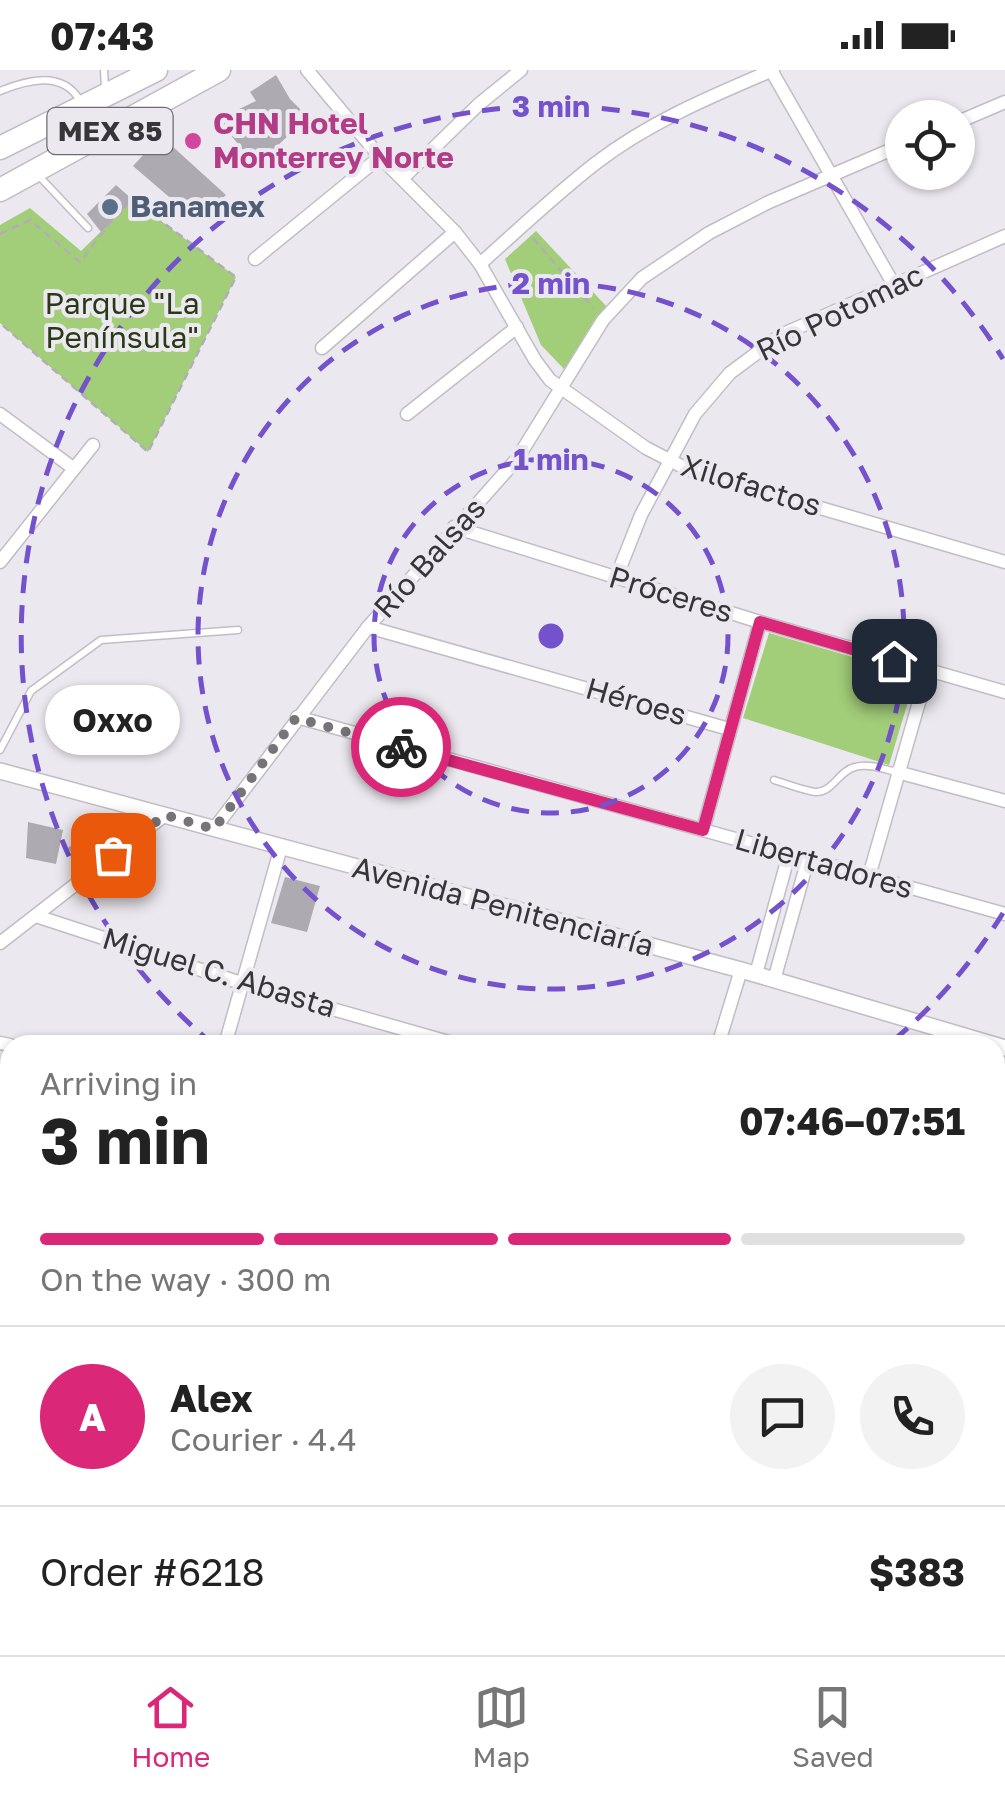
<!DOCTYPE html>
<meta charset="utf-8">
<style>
body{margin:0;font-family:"Golos Text",sans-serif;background:#f2f2f2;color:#222;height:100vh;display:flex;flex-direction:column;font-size:38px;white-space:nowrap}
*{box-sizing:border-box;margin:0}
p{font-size:32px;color:#767676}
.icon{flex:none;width:55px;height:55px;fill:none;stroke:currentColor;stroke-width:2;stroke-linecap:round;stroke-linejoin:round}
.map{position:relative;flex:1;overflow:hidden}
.panel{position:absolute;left:0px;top:965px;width:1005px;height:620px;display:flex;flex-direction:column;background:#fff;border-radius:30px 30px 0 0;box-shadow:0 2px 8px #0004}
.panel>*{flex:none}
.buttons{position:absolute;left:885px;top:30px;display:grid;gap:20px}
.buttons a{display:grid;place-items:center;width:90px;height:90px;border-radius:50%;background:#fff;box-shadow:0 2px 8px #0004;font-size:50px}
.pin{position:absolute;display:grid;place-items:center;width:85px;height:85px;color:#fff;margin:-42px;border-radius:20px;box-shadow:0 5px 15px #0006}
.courier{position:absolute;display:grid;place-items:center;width:100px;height:100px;margin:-50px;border:8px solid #db2777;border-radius:50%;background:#fff;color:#222;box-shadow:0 2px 12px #0007}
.bubble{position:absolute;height:70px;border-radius:35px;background:#fff;box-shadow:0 2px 8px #0004;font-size:32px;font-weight:700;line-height:70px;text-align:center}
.head em{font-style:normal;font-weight:700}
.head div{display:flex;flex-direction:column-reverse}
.head{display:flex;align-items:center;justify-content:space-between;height:170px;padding:0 40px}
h1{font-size:65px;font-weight:700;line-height:75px}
.bar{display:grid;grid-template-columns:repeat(4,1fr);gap:15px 10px;align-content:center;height:120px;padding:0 40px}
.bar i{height:12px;border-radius:8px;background:#e0e0e0}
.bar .on{background:#db2777}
.bar p{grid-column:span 4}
.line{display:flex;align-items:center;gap:25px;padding:0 40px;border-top:2px solid #e0e0e0}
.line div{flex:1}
.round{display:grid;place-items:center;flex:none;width:105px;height:105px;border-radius:52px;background:#f2f2f2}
.status{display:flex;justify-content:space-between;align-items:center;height:70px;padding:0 50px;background:#fff;direction:ltr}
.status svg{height:28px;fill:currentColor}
.dock{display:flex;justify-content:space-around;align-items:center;height:140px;border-top:2px solid #e0e0e0;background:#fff;font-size:28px;color:#767676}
.dock a{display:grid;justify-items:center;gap:5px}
.dock .on{color:#db2777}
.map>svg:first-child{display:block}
.green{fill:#a2cd79}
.building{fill:#aeaab1}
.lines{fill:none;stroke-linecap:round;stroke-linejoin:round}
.service-casing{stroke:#c1bdc4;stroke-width:9}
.minor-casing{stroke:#c1bdc4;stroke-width:15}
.tertiary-casing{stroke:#c1bdc4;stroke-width:18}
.trunk-casing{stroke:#c1bdc4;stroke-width:25}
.path{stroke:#b2aeb4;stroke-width:2.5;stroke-dasharray:8 5;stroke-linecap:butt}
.service{stroke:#fff;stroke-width:6}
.minor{stroke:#fff;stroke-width:12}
.tertiary{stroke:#fff;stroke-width:15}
.trunk{stroke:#fff;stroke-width:22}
.done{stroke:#767478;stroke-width:10;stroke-dasharray:0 18}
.route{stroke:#db2777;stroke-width:12}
.ring{fill:none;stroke:#7352cc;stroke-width:5;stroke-dasharray:18 12}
.hotel-dot{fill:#d1479c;stroke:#ece8ef;stroke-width:4}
.service-dot{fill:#5c6f8a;stroke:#ece8ef;stroke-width:4}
.labels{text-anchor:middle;stroke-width:8;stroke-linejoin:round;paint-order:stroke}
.shield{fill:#ece8ef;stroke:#6d6b6f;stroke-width:2.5}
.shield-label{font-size:28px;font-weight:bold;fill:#373538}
.hotel-label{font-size:30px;font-weight:bold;fill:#b23c85;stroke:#ece8ef;text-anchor:start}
.service-label{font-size:30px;font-weight:bold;fill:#4e5e75;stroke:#ece8ef;text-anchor:start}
.park-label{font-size:30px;fill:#293a16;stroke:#ece8ef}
.street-label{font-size:30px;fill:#373538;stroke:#ece8ef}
.centre{fill:#7352cc;stroke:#ece8ef;stroke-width:5}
.ring-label{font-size:30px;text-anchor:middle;font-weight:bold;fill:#7352cc;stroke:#ece8ef;stroke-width:8;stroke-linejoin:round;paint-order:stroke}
</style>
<div class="status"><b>07:43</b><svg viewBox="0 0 49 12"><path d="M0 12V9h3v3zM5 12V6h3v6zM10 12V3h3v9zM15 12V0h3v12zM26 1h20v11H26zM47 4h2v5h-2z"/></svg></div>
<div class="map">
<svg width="1005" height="1585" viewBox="0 0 1005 1585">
<rect width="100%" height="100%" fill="#ece8ef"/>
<g class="green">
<path d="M133,130L236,207L148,382L0,253V155L30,138L81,181Z"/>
<path d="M536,161L607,237L564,299L541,275L505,189Z"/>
<path d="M769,563L916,605L889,695L743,648Z"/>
<path d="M10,1224V1339L0,1350V1234Z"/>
</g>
<g class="building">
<path d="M276,5L290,29L308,47L256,96L229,63L221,65L220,48L256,31L250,22Z"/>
<path d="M161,66L226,125L197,151L133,96Z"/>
<path d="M116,115L133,130L101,162L87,144Z"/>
<path d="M28,752L63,760L56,794L26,788Z"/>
<path d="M96,758L105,772L79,792L68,778Z"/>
<path d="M285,807L320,816L307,862L271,853Z"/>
</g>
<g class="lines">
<g class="service-casing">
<g id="service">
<path d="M104,0L105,19"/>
<path d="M0,21C27,10 63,0 80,31"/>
<path d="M38,105L88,158"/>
<path d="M0,680L31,621L101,570L238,560"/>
<path d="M774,710C787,714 802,720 815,722C833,723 838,701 855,697C868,693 884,699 896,702"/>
</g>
</g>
<g class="minor-casing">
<g id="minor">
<path d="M307,0L380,87L455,162L480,194L535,290L550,310L646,378L687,399L1005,492"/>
<path d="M771,0L894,215"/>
<path d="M958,52L1005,32"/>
<path d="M403,108L478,35L521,0"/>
<path d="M255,189L380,87"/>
<path d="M480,194C518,160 556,124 596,93C649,52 712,26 773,0"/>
<path d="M322,278L455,162"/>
<path d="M0,344L73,398"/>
<path d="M407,344L517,257"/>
<path d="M454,457L760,552L1005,622"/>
<path d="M0,492L93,375"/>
<path d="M616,508L641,445L695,344L730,303L781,265L1005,166"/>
<path d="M368,557L729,659"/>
<path d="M297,647L1005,844"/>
<path d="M897,702L1005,731"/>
<path d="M214,759L368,557L517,389L603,250L642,208L709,163L769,132L902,75"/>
<path d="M703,760L760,552"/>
<path d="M869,806L928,601"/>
<path d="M36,846L241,913L459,975"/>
<path d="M0,873L165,745"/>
<path d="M756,904L789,784"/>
<path d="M774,910L808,789"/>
<path d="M0,973L10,975"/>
<path d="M225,975L281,777"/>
<path d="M718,975L741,900"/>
<path d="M0,1089L10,1092"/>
<path d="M995,1118L1005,1120"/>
<path d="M0,1205L10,1208"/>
<path d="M995,1252L1005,1255"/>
<path d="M0,1376L10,1384"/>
<path d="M995,1416L1005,1410"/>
<path d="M0,1528L10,1536"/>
<path d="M995,1545L1005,1537"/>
<path d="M57,1575L71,1585"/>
<path d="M245,1575L258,1585"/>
<path d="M415,1575L445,1585"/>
<path d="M41,1585L51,1575"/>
<path d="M764,1585L776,1575"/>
<path d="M946,1585L958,1575"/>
</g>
</g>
<g class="tertiary-casing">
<g id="tertiary">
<path d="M0,701L741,900L1005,978"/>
<path d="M995,1285L1005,1280"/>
<path d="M589,1585L600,1575"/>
</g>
</g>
<g class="trunk-casing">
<g id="trunk">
<path d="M0,78L156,0"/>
<path d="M0,120L219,0"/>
</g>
</g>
<g class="path">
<path d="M0,164L30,150L80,192L110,153L133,130L236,207L148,382L0,253"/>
<path d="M533,168L593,238"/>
</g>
<use href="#service" class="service"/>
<use href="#minor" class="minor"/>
<use href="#tertiary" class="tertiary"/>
<use href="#trunk" class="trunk"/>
</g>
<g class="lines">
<path class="done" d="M113,785L165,745L214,759L296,648L401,677"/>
<path class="route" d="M401,677L703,760L760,552L894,591"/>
</g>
<g class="ring">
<circle cx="551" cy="566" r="177"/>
<circle cx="551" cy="566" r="353"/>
<path d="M1003 843A530 530 0 0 1 888 975M214 975A530 530 0 1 1 1003 289"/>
</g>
<circle class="hotel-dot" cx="193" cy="71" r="10"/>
<circle class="service-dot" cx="110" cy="137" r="10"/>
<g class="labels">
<rect class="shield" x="47.5" y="38" width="125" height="46" rx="8"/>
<g class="shield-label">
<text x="110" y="71">MEX 85</text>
</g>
<g class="hotel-label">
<text x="213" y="64">CHN Hotel<tspan x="213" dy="34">Monterrey Norte</tspan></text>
</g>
<g class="service-label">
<text x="130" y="147">Banamex</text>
</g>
<g class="park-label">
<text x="122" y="244">Parque "La<tspan x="122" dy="34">Península"</tspan></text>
</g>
<g class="street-label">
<text transform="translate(840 243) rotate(-26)" y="10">Río Potomac</text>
<text transform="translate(751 416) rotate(17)" y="10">Xilofactos</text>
<text transform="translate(430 488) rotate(-48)" y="10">Río Balsas</text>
<text transform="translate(671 525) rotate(17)" y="10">Próceres</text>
<text transform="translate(636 632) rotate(16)" y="10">Héroes</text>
<text transform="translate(824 794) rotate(16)" y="10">Libertadores</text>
<text transform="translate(503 837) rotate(15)" y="10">Avenida Penitenciaría</text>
<text transform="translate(219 903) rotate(17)" y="10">Miguel C. Abasta</text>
</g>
</g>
<circle cx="551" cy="566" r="15" class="centre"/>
<g class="ring-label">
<text x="551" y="47">3 min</text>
<text x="551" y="224">2 min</text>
<text x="551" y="400">1 min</text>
</g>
</svg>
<div class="buttons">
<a><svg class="icon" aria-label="locate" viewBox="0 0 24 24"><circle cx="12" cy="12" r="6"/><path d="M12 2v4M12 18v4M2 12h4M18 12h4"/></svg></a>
</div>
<div class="pin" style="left:113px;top:785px;background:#ea580c"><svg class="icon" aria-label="bag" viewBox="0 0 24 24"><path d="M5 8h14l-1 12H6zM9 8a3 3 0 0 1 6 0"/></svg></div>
<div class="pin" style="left:894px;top:591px;background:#1f2937"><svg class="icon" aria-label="home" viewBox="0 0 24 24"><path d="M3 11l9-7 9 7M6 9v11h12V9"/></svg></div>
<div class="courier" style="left:401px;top:677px"><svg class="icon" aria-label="bike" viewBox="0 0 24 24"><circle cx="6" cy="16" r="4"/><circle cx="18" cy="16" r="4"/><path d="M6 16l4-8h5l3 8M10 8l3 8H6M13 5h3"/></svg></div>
<div class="bubble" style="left:45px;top:615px;width:135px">Oxxo</div>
<section class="panel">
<div class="head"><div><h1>3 min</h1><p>Arriving in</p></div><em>07:46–07:51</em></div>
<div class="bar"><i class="on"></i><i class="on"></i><i class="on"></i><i></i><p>On the way · 300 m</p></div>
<div class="line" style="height:180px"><b class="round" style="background:#db2777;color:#fff">A</b><div><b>Alex</b><p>Courier · 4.4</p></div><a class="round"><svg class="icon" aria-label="chat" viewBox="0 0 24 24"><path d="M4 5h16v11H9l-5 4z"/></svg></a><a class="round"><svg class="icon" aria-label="phone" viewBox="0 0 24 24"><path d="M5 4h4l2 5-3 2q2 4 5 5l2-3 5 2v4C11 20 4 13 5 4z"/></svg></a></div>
<div class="line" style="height:130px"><div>Order #6218</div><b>$383</b></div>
</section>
</div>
<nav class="dock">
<a class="on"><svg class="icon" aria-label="home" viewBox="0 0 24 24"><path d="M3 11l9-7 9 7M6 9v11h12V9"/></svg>Home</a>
<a><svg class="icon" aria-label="map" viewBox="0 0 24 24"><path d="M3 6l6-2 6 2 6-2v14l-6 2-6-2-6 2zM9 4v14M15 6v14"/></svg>Map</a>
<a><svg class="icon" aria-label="saved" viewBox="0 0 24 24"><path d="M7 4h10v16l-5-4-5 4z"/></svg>Saved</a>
</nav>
